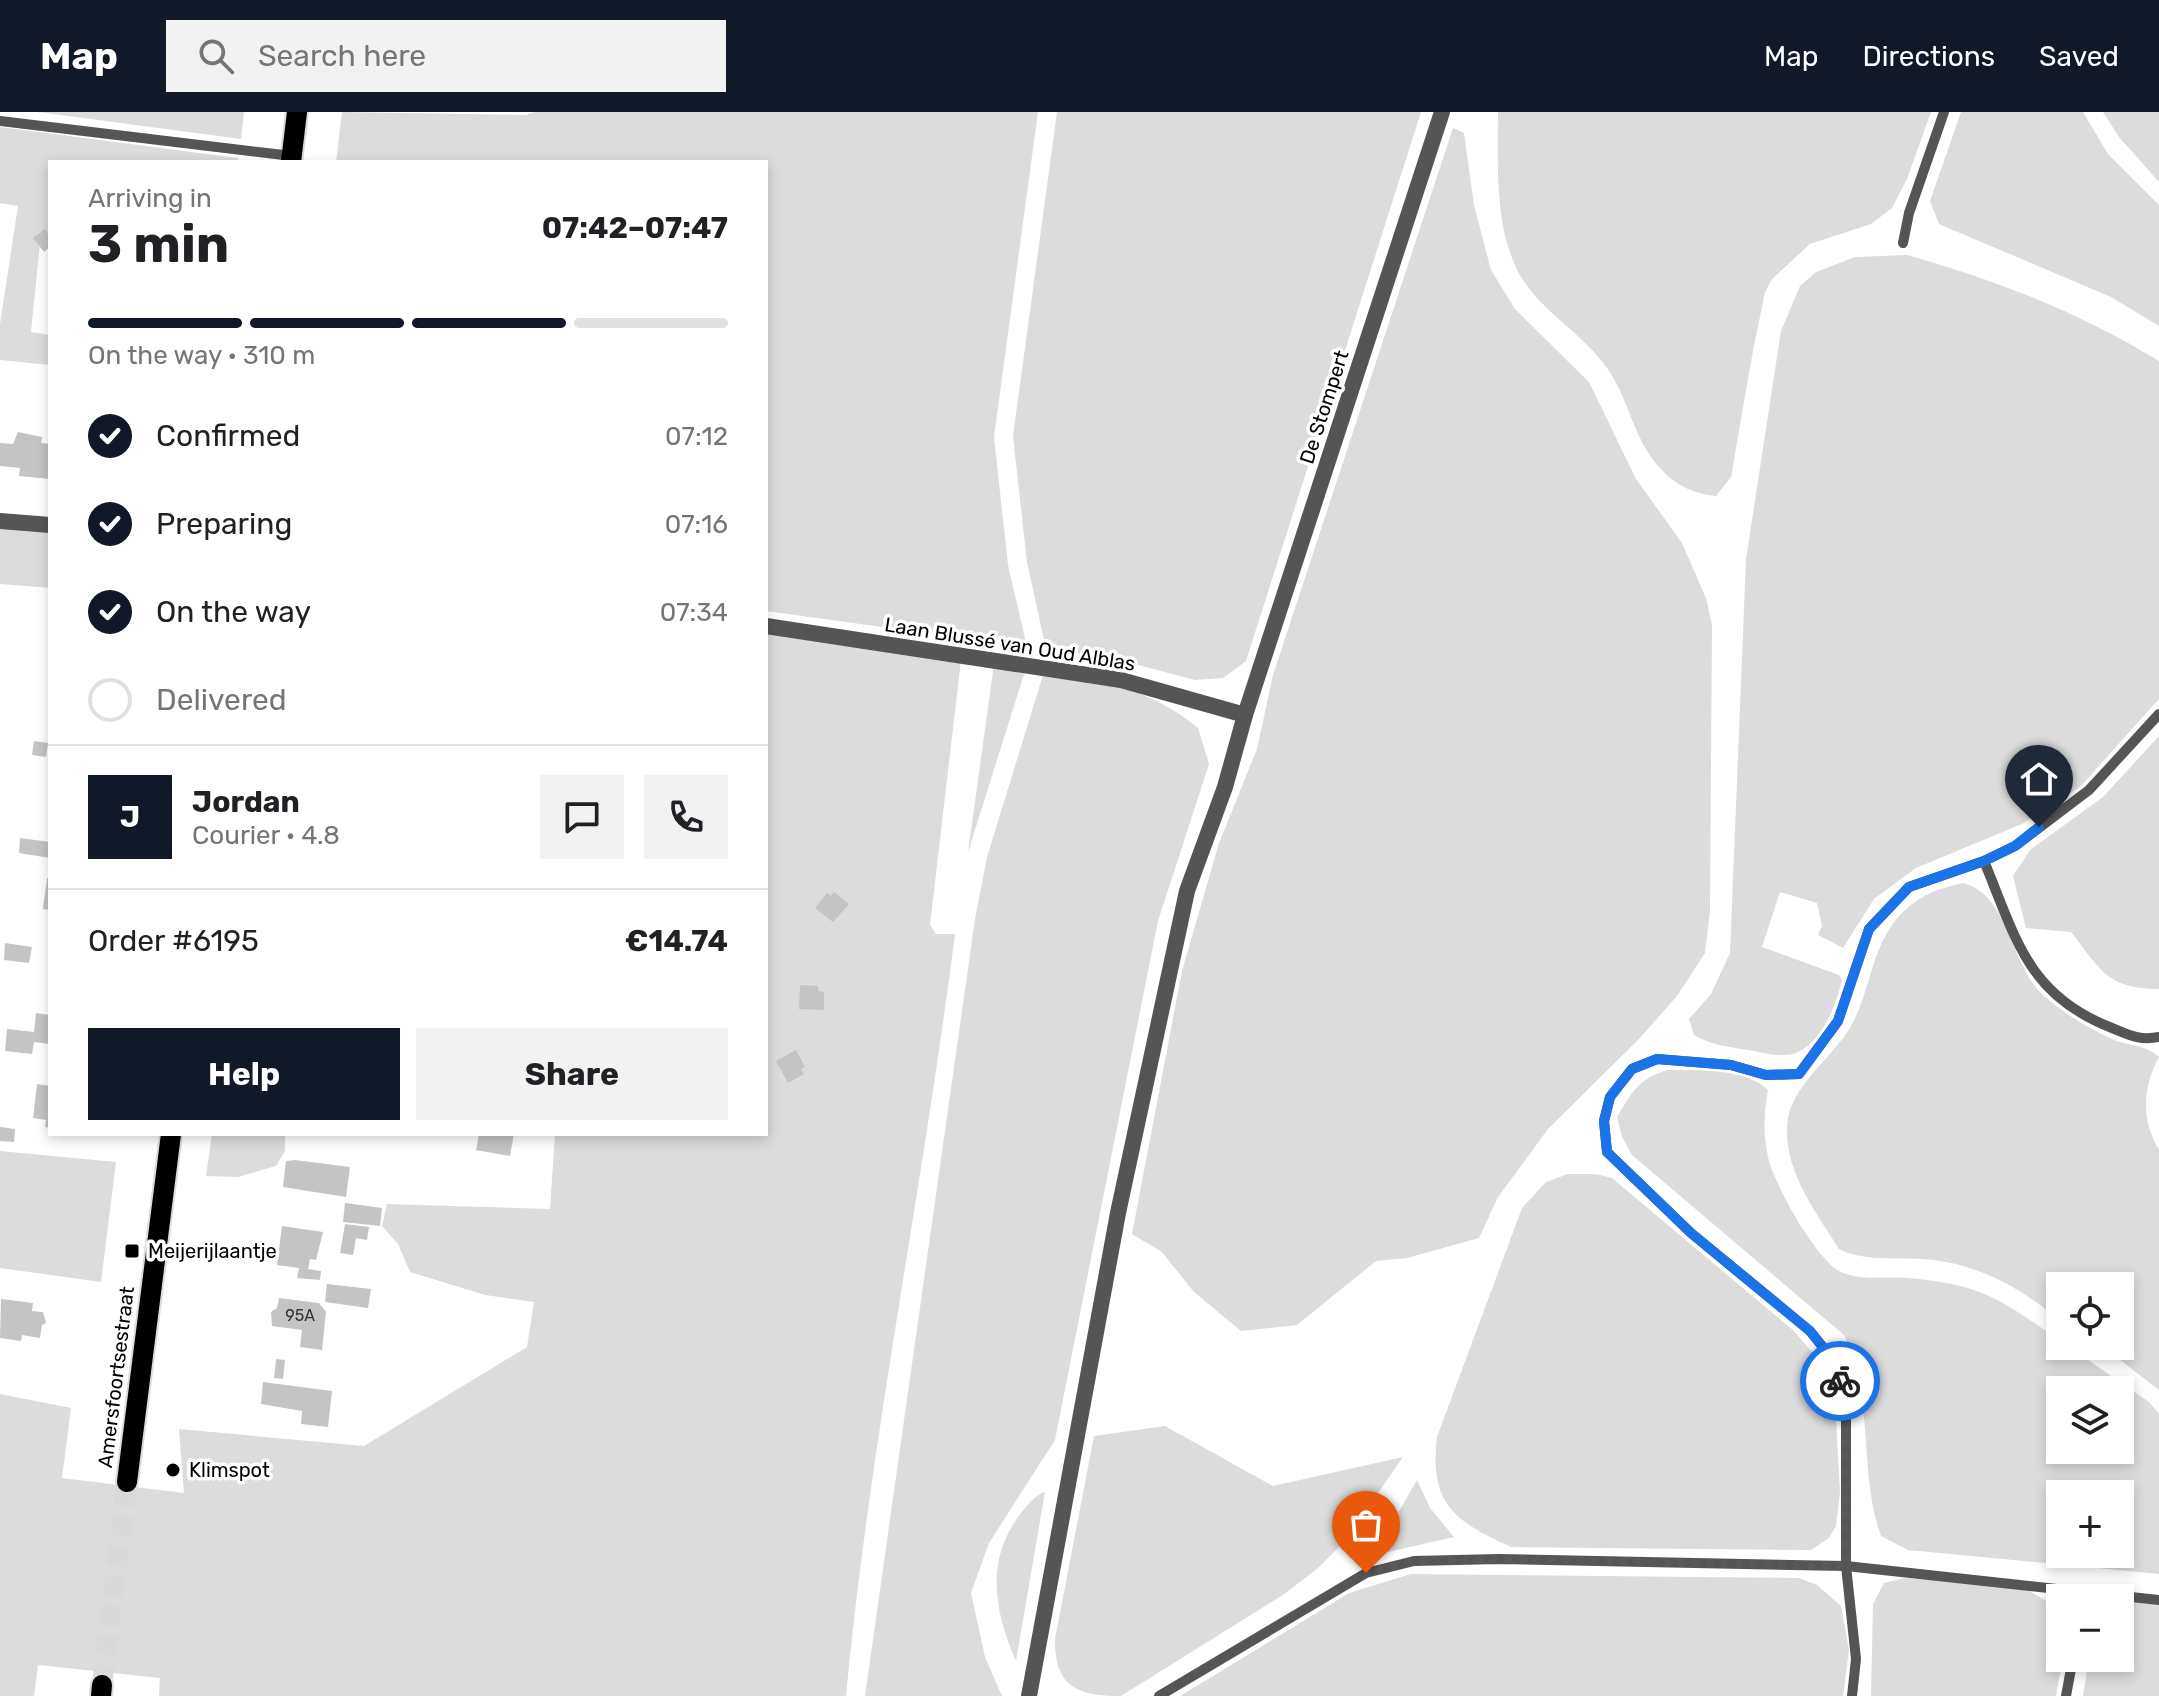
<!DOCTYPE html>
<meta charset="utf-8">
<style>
body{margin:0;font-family:Rubik,sans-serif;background:#f2f2f2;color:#202124;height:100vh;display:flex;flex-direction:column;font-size:30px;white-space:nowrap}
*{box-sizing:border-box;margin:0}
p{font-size:26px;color:#757577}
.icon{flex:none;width:44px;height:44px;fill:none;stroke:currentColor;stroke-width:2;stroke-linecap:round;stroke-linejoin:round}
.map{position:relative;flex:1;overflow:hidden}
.details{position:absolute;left:48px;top:48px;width:720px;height:976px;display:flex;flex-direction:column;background:#fff;border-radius:0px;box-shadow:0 4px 12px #0003}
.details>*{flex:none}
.tools{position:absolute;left:2046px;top:1160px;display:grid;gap:16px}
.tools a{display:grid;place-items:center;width:88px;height:88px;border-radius:0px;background:#fff;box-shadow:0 4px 12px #0003;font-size:40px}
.pin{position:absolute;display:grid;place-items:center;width:68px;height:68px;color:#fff;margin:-82px -34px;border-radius:50% 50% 50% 0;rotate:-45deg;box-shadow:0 0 8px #0007}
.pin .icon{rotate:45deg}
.courier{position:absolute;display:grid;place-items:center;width:80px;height:80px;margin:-40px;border:6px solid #1a73e8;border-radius:50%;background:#fff;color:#222;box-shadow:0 2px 10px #0007}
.head em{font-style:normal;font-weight:700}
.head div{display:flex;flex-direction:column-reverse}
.head{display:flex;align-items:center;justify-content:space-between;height:136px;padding:0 40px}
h1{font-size:52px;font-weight:700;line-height:60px}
.bar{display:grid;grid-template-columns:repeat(4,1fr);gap:12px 8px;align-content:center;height:96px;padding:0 40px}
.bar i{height:10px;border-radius:6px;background:#e0e0e0}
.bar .selected{background:#111827}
.bar p{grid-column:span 4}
.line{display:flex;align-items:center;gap:20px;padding:0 40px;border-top:2px solid #e0e0e0}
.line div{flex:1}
.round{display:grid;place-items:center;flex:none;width:84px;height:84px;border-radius:0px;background:#f2f2f2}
ol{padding:0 40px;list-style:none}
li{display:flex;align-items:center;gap:24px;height:88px}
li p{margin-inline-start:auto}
li .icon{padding:8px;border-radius:50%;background:#111827;color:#fff;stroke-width:4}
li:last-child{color:#757577}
li i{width:44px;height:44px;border:4px solid #e0e0e0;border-radius:50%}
.cta{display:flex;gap:16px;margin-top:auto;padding:16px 40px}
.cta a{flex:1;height:92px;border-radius:0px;background:#111827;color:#fff;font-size:32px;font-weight:700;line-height:92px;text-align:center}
.cta a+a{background:#f2f2f2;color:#202124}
header{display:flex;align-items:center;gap:48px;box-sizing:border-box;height:112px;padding:0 40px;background:#111827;color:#fff}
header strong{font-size:38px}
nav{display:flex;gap:44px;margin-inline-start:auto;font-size:28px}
.search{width:560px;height:72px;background:#f2f2f2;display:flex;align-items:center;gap:20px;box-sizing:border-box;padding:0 28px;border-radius:0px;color:#757577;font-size:30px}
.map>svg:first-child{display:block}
.green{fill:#dcdcdc;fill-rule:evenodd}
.building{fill:#c4c4c4}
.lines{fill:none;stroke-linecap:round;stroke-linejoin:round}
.primary-tunnel{stroke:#d9d9d9;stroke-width:20;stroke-dasharray:20 10;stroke-linecap:butt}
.primary-casing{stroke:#dbdbdb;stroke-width:24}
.lane{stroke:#555;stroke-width:10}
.street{stroke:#555;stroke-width:16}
.primary{stroke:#000;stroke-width:20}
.done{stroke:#595959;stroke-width:8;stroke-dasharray:0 14.4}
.route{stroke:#1a73e8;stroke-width:10}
.poi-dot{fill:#000;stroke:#fff;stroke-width:3}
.labels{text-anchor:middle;stroke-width:7;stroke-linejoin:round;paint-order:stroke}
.number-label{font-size:16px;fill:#313131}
.street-label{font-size:20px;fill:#000;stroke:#fff}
.poi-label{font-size:20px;fill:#000;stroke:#fff;text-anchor:start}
</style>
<header>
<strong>Map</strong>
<div class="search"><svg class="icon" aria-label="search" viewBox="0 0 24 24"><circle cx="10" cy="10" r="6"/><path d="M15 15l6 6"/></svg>Search here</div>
<nav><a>Map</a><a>Directions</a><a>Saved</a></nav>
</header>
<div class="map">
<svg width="2159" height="1584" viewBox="0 0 2159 1584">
<rect width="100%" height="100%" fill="#fff"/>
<g class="green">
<path d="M38,0H244L241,27Z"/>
<path d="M342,0L527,3L534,0H1038L994,325L1008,453L1027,535L766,499V50H336Z"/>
<path d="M1057,0H1421L1246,549L1223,566L1195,568L1112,546L1046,537L1027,450L1013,324Z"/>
<path d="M1498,0H1931L1907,67L1892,96L1871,112L1810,132L1772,167L1765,180L1752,244L1731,365L1716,384C1695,382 1676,374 1662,358C1633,329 1630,288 1607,256C1579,216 1529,194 1512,146C1495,102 1498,46 1498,0Z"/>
<path d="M1961,0H2083L2108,42L2159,93V214L2111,185L1939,112L1930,89Z"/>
<path d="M2103,0H2159V70L2119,25Z"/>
<path d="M0,15L238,46V50H50V121H41L31,220L50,223V253L0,248V212L18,94L0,91Z"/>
<path d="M1453,16L1464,21L1474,93L1491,158L1515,197L1589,270L1636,367L1682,431L1706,486L1712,513L1710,798L1705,841L1677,884L1639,927L1548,1017L1498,1085L1479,1126L1407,1146L1376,1149L1297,1213L1241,1219L1194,1180L1162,1140L1132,1122L1182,859L1219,731L1257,637L1273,563Z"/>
<path d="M1907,143C1998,169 2079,200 2159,249V587L2080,675L2022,712L1916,756L1874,787L1843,836L1818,823L1822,814L1817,791L1780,780L1762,835L1839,863L1842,868C1836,894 1818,942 1785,943C1774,944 1760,940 1748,938C1729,935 1711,933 1694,923L1689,907L1711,882L1730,841L1746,447L1781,219L1800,174L1816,160L1855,145Z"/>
<path d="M0,413L50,418V476L0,472Z"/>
<path d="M766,520L961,548L930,813L936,822H955C923,1076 870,1329 846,1584H159L160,1566L38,1553L34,1584H0V1282L71,1296L62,1366L184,1381L179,1317L364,1334L527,1235L534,1190L485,1183L410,1160L398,1132L382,1114L387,1092L550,1097L555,1022H766Z"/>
<path d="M994,552L1025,559L968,740Z"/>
<path d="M1043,563C1103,568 1151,577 1198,616L1209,652L1158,809L1055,1328L989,1431L971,1481L985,1545L1002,1584H865L975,807L987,745Z"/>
<path d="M2159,624V877C2107,877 2100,857 2071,820L2026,816L2013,764L2030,738L2103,685Z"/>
<path d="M1963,771C2009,783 2010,851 2042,882C2064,902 2088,916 2114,928C2130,934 2147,933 2159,945C2142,977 2141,1007 2159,1038V1278L2102,1234H2120V1174H2060V1209C2024,1178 1982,1154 1934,1148C1906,1144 1876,1150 1848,1141L1839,1137C1816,1100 1785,1060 1787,1015C1788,975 1833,946 1851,914C1871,879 1871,834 1900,803C1919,783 1937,777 1963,771Z"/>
<path d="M1667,958C1696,958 1746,956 1768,978C1764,1000 1763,1023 1768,1045C1774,1072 1818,1152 1843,1161C1864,1169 1889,1164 1910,1166C1983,1173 2002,1188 2060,1229V1234H2068L2149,1290L2159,1302V1462L1908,1438L1881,1424C1858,1360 1875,1285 1844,1223L1632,1043L1622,1025L1617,1005C1633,979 1637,968 1667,958ZM2060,1278H2120V1338H2060ZM2060,1382H2120V1442H2060Z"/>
<path d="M212,1022H285V1039L276,1054L238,1065L206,1064Z"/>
<path d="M0,1039L116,1050L101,1170L0,1156Z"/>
<path d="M1568,1062H1596L1612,1066L1794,1219L1822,1252L1835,1289L1840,1380L1836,1414L1829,1426L1811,1438L1511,1435C1454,1409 1429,1392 1437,1325L1522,1096L1546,1070Z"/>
<path d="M1165,1314L1273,1374L1403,1345L1344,1430L1318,1456L1283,1483L1121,1584C1077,1584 1054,1574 1055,1527L1094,1324Z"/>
<path d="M1417,1368L1430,1396L1454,1425L1366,1445L1394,1408Z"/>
<path d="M1045,1380L1016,1549C995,1501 985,1451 1018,1405C1025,1396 1034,1383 1045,1380Z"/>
<path d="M1411,1462L1799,1466L1817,1473L1841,1494L1849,1538L1843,1584H1180L1349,1481Z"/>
<path d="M1905,1466L2023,1475L2058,1496L2063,1546L2056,1584H1871L1873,1492L1884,1471Z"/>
<path d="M2145,1486L2159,1488V1584H2083L2089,1546H2120V1494Z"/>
</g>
<g class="building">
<path d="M45,117L50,125V135L44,140L33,126Z"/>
<path d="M18,320L42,325L41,331L50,332V367L19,364L20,356L0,354V331L13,332Z"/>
<path d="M34,629L48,631L46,645L32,643Z"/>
<path d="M20,726L50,730V746L19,741Z"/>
<path d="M47,766L50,767V798L43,797Z"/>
<path d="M834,780L849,792L833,810L815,796L827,781L831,784Z"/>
<path d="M5,831L32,835L29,851L4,848Z"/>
<path d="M800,873L818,874V879L824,880V898L799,897Z"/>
<path d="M36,901L50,903V932L34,930L32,942L5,939L7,917L34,920Z"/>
<path d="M796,938L805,955L801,957L804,962L788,971L776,949Z"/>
<path d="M37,972L50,974V1016L45,1015L46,1008L33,1006Z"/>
<path d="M0,1015L15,1017L14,1030L0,1029Z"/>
<path d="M479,1022H514L510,1044L476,1038Z"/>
<path d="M295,1048L350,1055L346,1085L283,1075L286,1049Z"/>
<path d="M345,1091L382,1096L380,1114L343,1110Z"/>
<path d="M345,1112L369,1115L367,1128L356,1126L353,1143L340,1141Z"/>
<path d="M282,1114L323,1120L316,1148L310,1147L308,1157L321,1159L320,1168L297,1166L299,1156L277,1153Z"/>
<path d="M327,1172L371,1177L368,1196L325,1190Z"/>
<path d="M279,1186L319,1191L326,1200L322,1238L300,1235L302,1218L272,1214L271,1200L277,1196Z"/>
<path d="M1,1187L33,1191L32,1199L43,1200L46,1211L42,1213L40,1226L22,1223L21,1229L0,1226Z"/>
<path d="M276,1247L285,1248L283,1267L274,1266Z"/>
<path d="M263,1270L332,1279L328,1315L301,1312L302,1299L261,1292Z"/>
</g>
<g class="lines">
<path class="primary-tunnel" d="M102,1573L127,1370"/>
<g class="primary-casing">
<g id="primary">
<path d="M291,50L297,0"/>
<path d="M127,1370L171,1022"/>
<path d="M101,1584L102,1573"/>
</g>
</g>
<g class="lane">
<path d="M0,9L292,44"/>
<path d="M1903,131L1909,101L1944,0"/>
<path d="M1984,749C2016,826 2027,883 2112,916C2129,923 2140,929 2159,925"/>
<path d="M1159,1584L1366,1461L1414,1449L1499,1447L1846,1454L2159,1488"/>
<path d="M1852,1584L1856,1547L1846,1454V1289L1834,1249L1810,1219L1691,1121L1607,1040L1604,1009L1610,985L1632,957L1657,947L1731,953L1766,963L1799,962L1838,909L1869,817L1909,775L1984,749L2015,734L2089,678L2159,602"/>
<path d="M2066,1584L2073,1546"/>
</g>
<g class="street">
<path d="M0,409L50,413"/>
<path d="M766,514L1121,568L1245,603"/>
<path d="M1029,1584L1118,1101L1187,779L1225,675L1245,603L1442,0"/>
</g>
<use href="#primary" class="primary"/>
</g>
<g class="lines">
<path class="done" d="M1366,1461L1414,1449L1499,1447L1846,1454V1289L1840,1269"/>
<path class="route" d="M1840,1269L1834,1249L1810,1219L1691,1121L1607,1040L1604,1009L1610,985L1632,957L1657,947L1731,953L1766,963L1799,962L1838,909L1869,817L1909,775L1984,749L2015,734L2039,715"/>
</g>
<g class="poi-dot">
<rect x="124" y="1131" width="16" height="16" rx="4"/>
<circle cx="173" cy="1358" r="8"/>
</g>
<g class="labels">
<g class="number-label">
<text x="300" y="1209">95A</text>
</g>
<g class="street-label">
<text transform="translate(1324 295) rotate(-72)" y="7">De Stompert</text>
<text transform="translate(1010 532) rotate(9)" y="7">Laan Blussé van Oud Alblas</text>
<text transform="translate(116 1265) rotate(-83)" y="7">Amersfoortsestraat</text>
</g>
<g class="poi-label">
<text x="148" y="1146">Meijerijlaantje</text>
<text x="189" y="1365">Klimspot</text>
</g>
</g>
</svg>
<div class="tools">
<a><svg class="icon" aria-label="locate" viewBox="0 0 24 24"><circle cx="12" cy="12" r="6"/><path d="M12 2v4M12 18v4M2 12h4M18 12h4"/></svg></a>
<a><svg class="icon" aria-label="layers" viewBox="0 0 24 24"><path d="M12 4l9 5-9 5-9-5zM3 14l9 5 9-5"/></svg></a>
<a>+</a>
<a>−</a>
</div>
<div class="pin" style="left:1366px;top:1461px;background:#ea580c"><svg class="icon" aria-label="bag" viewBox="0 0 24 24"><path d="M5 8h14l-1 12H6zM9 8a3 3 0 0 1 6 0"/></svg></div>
<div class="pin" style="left:2039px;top:715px;background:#1f2937"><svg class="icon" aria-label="home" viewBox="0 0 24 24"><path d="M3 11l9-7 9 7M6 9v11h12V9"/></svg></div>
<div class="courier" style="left:1840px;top:1269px"><svg class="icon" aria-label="bike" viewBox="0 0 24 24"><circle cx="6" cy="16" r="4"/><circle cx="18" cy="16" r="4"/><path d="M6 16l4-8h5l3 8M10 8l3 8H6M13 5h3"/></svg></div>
<section class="details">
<div class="head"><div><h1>3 min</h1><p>Arriving in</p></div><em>07:42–07:47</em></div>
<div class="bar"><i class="selected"></i><i class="selected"></i><i class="selected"></i><i></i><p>On the way · 310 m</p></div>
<ol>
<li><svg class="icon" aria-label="check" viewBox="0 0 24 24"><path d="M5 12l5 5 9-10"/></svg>Confirmed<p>07:12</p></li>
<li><svg class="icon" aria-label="check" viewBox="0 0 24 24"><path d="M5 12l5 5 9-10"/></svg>Preparing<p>07:16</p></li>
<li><svg class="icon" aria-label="check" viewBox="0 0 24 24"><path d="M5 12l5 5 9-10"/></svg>On the way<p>07:34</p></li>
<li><i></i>Delivered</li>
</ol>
<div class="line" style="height:144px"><b class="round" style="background:#111827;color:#fff">J</b><div><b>Jordan</b><p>Courier · 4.8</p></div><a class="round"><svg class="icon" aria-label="chat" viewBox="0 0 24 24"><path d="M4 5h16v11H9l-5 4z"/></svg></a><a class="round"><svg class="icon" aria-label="phone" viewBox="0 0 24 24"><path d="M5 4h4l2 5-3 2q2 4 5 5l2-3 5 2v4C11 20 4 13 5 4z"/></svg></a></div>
<div class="line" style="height:104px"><div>Order #6195</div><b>€14.74</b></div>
<div class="cta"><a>Help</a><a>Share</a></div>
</section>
</div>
